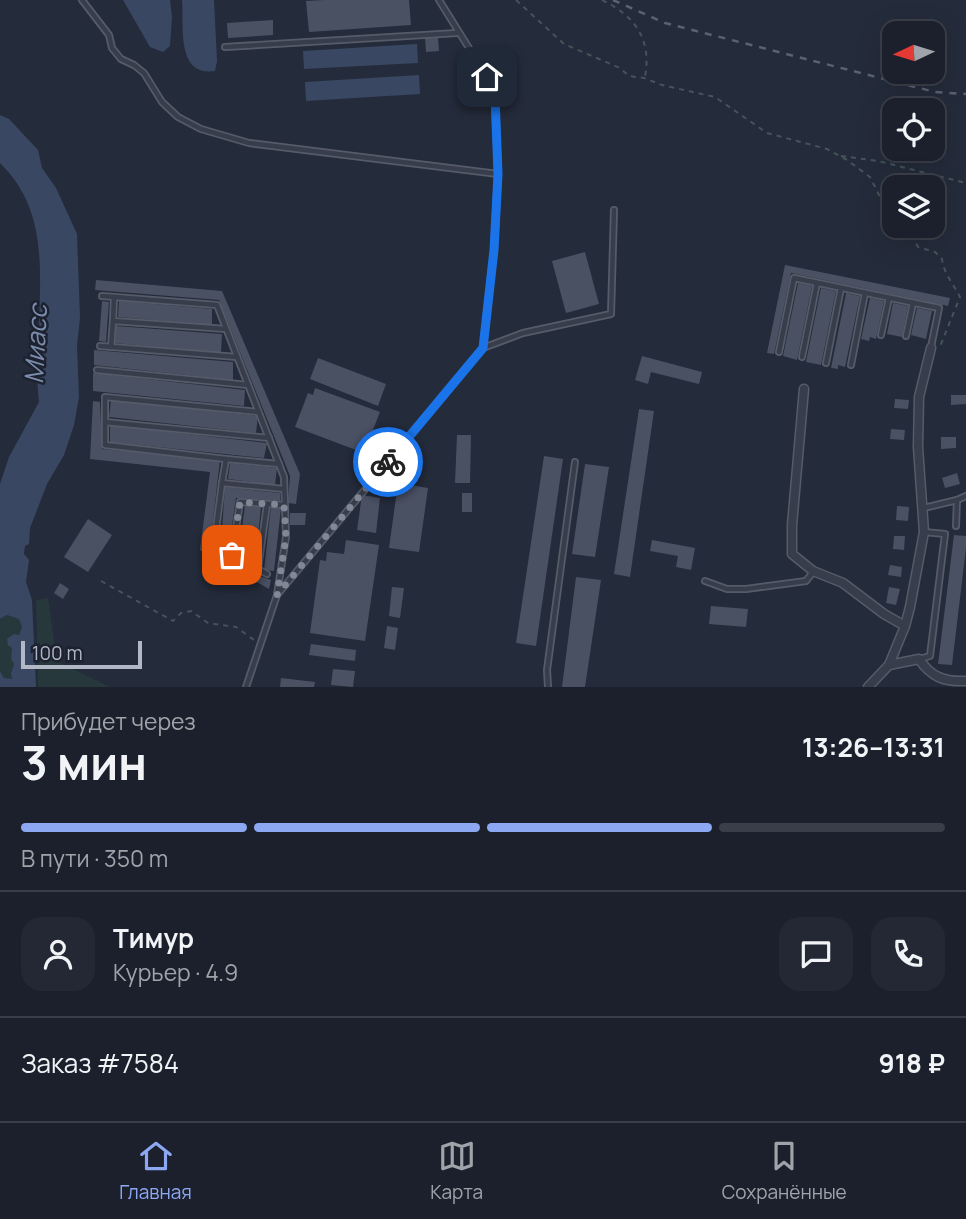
<!DOCTYPE html>
<html lang="ru">
<meta charset="utf-8">
<style>
body{margin:0;font-family:Manrope,sans-serif;background:#242834;color:#f1f3f6;height:100vh;display:flex;flex-direction:column;font-size:26px;white-space:nowrap}
*{box-sizing:border-box;margin:0}
p{font-size:23px;color:#a0a3a9}
.icon{flex:none;width:38px;height:38px;fill:none;stroke:currentColor;stroke-width:2;stroke-linecap:round;stroke-linejoin:round}
.map{position:relative;height:687px;overflow:hidden}
.panel{display:flex;flex-direction:column;background:#1b202c;flex:1}
.panel>*{flex:none}
.needle{width:46px;rotate:266deg}
.fabs{position:absolute;left:882px;top:21px;display:grid;gap:14px}
.fabs a{display:grid;place-items:center;width:63px;height:63px;border-radius:14px;background:#1b202c;box-shadow:0 7px 28px #0002,0 0 0 2px #393e48;font-size:35px}
.scale{position:absolute;left:21px;bottom:18px;width:121px;box-sizing:border-box;padding-left:7px;border:4px solid #b3b8c6;border-top:0;font-size:19px;line-height:24px;white-space:nowrap;color:#b3b8c6;-webkit-text-stroke:5px #1d2230;paint-order:stroke}
.pin{position:absolute;display:grid;place-items:center;width:60px;height:60px;color:#fff;margin:-30px;border-radius:14px;box-shadow:0 4px 10px #0006}
.courier{position:absolute;display:grid;place-items:center;width:70px;height:70px;margin:-35px;border:5px solid #1a73e8;border-radius:50%;background:#fff;color:#222;box-shadow:0 2px 9px #0007}
.headline em{font-style:normal;font-weight:700}
.headline div{display:flex;flex-direction:column-reverse}
.headline{display:flex;align-items:center;justify-content:space-between;height:119px;padding:0 21px}
h1{font-size:46px;font-weight:700;line-height:52px}
.bar{display:grid;grid-template-columns:repeat(4,1fr);gap:10px 7px;align-content:center;height:84px;padding:0 21px}
.bar i{height:9px;border-radius:5px;background:#393e48}
.bar .selected{background:#8da8f2}
.bar p{grid-column:span 4}
.line{display:flex;align-items:center;gap:18px;padding:0 21px;border-top:2px solid #393e48}
.line div{flex:1}
.round{display:grid;place-items:center;flex:none;width:74px;height:74px;border-radius:21px;background:#242834}
.dock{display:flex;justify-content:space-around;align-items:center;height:98px;border-top:2px solid #393e48;background:#1b202c;font-size:19px;color:#a0a3a9}
.dock a{display:grid;justify-items:center;gap:4px}
.dock .selected{color:#8da8f2}
.map>svg:first-child{display:block}
.green{fill:#27383c}
.water{fill:#3a4762}
.building{fill:#4a5163}
.lines{fill:none;stroke-linecap:round;stroke-linejoin:round}
.service-casing{stroke:#565b69;stroke-width:8}
.minor-casing{stroke:#565b69;stroke-width:11}
.path{stroke:#445459;stroke-width:2;stroke-dasharray:5 5;stroke-linecap:butt}
.service{stroke:#383d4b;stroke-width:4.5}
.minor{stroke:#383d4b;stroke-width:8}
.rail{stroke:#5a6171;stroke-width:2.5;stroke-dasharray:7 7;stroke-linecap:butt}
.done{stroke:#818795;stroke-width:7;stroke-dasharray:0 12.6}
.route{stroke:#1a73e8;stroke-width:9}
.labels{text-anchor:middle;stroke-width:5;stroke-linejoin:round;paint-order:stroke}
.water-label{font-size:26px;font-style:italic;fill:#7c8cac;stroke:#1d2230}
</style>
<div class="map">
<svg width="966" height="687" viewBox="0 0 966 687">
<rect width="100%" height="100%" fill="#242b3a"/>
<g class="green">
<path d="M48,598L56,655L59,662L110,687H38L36,600Z"/>
<path d="M7,615L19,619L22,627C18,639 7,652 14,664L11,673L12,680L4,678L0,671V619Z"/>
</g>
<g class="water">
<path d="M123,0H170L172,18L170,46L163,52L150,47Z"/>
<path d="M182,0H214L217,61L215,71C176,77 184,26 182,0Z"/>
<path d="M417,44L418,63L304,69L303,51Z"/>
<path d="M419,75L420,94L306,101L305,82Z"/>
<path d="M0,115L9,119L38,150L42,168L56,188L77,234L80,318L77,346L79,397L74,425L64,455L47,484L30,528L29,544L25,546L24,554L29,560L26,582L32,600L36,687H0V671L4,678L12,679L11,673L14,664L11,659L12,648L8,645L7,639L14,634L19,635L22,627L19,619L7,615L0,619V484L9,457L39,402L37,379L41,337L39,331C40,270 48,210 0,163Z"/>
</g>
<g class="building">
<path d="M324,0H409L411,25L309,32L306,1Z"/>
<path d="M273,20V35L228,38L227,23Z"/>
<path d="M425,38H438L439,51L426,52Z"/>
<path d="M585,252L599,304L566,313L552,261Z"/>
<path d="M785,265L950,298L948,306L791,273L774,354L767,353Z"/>
<path d="M96,280L222,291L300,474L296,504L288,503L290,476L219,300L95,290Z"/>
<path d="M798,283L812,286L797,360L783,356Z"/>
<path d="M821,288L836,291L821,365L806,362Z"/>
<path d="M846,293L860,296L845,367L838,365V369L831,368Z"/>
<path d="M870,298L884,301L876,339L870,337L869,341L861,339Z"/>
<path d="M102,301L109,302L106,342L99,341Z"/>
<path d="M119,301L212,309V325L118,317Z"/>
<path d="M893,303L908,306L902,337L887,334Z"/>
<path d="M917,308L932,311L926,339L911,335Z"/>
<path d="M116,326L222,334L221,353L115,343Z"/>
<path d="M94,350L233,362V380L94,365Z"/>
<path d="M642,356L702,372L699,384L651,372L648,384L635,380Z"/>
<path d="M318,358L386,384L378,406L310,379Z"/>
<path d="M93,373L245,390L244,406L93,391Z"/>
<path d="M315,388L380,412L364,453L295,427L308,393L313,395Z"/>
<path d="M951,395H966V404L951,405Z"/>
<path d="M895,399L909,400L908,409L894,408Z"/>
<path d="M111,400L258,416L256,433L109,417Z"/>
<path d="M93,401L100,402L102,449L220,460L210,546L262,577L271,580L269,589L200,550L210,472L90,459Z"/>
<path d="M639,409L654,411L630,577L614,574Z"/>
<path d="M110,425L267,443L264,458L110,442Z"/>
<path d="M891,429L905,430L904,440L890,439Z"/>
<path d="M457,435H471L470,483H455Z"/>
<path d="M941,437H956V448L941,449Z"/>
<path d="M544,456L563,459L536,646L516,643Z"/>
<path d="M230,463L277,468L275,485L228,479Z"/>
<path d="M585,464L609,467L595,557L572,554Z"/>
<path d="M957,473L960,484L945,488L942,478Z"/>
<path d="M398,483L428,488L419,552L389,548Z"/>
<path d="M225,487L280,493V501L236,498L229,545L221,544Z"/>
<rect x="462" y="493" width="10" height="19"/>
<path d="M362,495L380,498L376,533L357,530Z"/>
<path d="M245,505L261,507L256,555L239,552Z"/>
<path d="M271,506L281,508L274,571L264,570Z"/>
<path d="M897,506L909,507L908,521L896,520Z"/>
<path d="M290,513H306L305,525H290Z"/>
<path d="M88,519L112,535L88,572L64,557Z"/>
<path d="M954,535L966,536V548L952,665L938,664Z"/>
<path d="M894,536H905L904,550L893,549Z"/>
<path d="M346,540L379,545L365,641L310,633L320,560L326,561L327,552L344,554Z"/>
<path d="M652,540L695,548L691,570L676,567L678,556L650,551Z"/>
<path d="M890,565L902,567L901,577L888,575Z"/>
<path d="M576,577L601,580L585,687H562Z"/>
<path d="M60,583L69,589L63,599L54,593Z"/>
<path d="M392,587L404,588L400,618L389,616Z"/>
<path d="M889,587L900,589L896,605L886,603Z"/>
<path d="M711,606L748,609L746,627L709,624Z"/>
<path d="M387,626L398,628L395,650L384,648Z"/>
<path d="M311,644L356,650L355,661L309,655Z"/>
<path d="M333,669L355,671L353,687L331,685Z"/>
<path d="M281,678L315,682L314,687H280Z"/>
</g>
<g class="lines">
<g class="service-casing">
<g id="service">
<path d="M82,0L109,35L112,48L121,59L134,65L144,73L162,102L178,117L201,129L249,143L498,174"/>
<path d="M225,47L457,33"/>
<path d="M102,296L217,305L284,477L286,537L277,594"/>
<path d="M113,321L114,297"/>
<path d="M881,335L889,298"/>
<path d="M906,336L913,303"/>
<path d="M100,346L237,357"/>
<path d="M111,347L113,321L226,329"/>
<path d="M483,348L523,333L611,314L614,210"/>
<path d="M779,352L794,278L939,308L931,347"/>
<path d="M802,357L817,283"/>
<path d="M826,363L841,288"/>
<path d="M851,365L865,293"/>
<path d="M97,370L248,385"/>
<path d="M105,422L269,438"/>
<path d="M226,459L105,445V397L258,412"/>
<path d="M222,483L226,459L279,464"/>
<path d="M284,489L222,483L214,545L232,555L240,502L284,505"/>
<path d="M957,500L966,496"/>
<path d="M924,508L957,500L956,526"/>
<path d="M232,555L267,574"/>
<path d="M258,569L267,504"/>
<path d="M705,581L727,589H746L806,581L813,572"/>
<path d="M919,659L930,656L945,534L924,532"/>
<path d="M246,687L277,595L483,348L494,250L498,174L495,95L487,77L439,0"/>
<path d="M548,687L547,670L575,462"/>
</g>
</g>
<g class="minor-casing">
<g id="minor">
<path d="M804,389L792,525V554L813,571L843,583L884,614L905,626"/>
<path d="M889,665L919,659C931,677 944,682 966,681"/>
<path d="M868,687L889,665L905,626L910,607L924,532L918,447L919,397L931,348"/>
</g>
</g>
<g class="path">
<path d="M516,0L564,44L620,68L629,76L644,78L662,85L715,97L767,133L827,149L847,160L870,177L879,195L894,208"/>
<path d="M602,0C635,16 652,39 645,77"/>
<path d="M841,156L878,161L966,183"/>
<path d="M907,226L918,247L935,252L942,259C943,272 954,285 960,297L939,349"/>
<path d="M101,581L173,621L181,613L191,611L208,623L236,627L254,640"/>
</g>
<use href="#service" class="service"/>
<use href="#minor" class="minor"/>
<path class="rail" d="M613,0L665,23L935,92L966,94"/>
</g>
<g class="lines">
<path class="done" d="M232,555L240,502L284,505L286,537L277,595L388,462"/>
<path class="route" d="M388,462L483,348L494,250L498,174L495,95L487,77"/>
</g>
<g class="labels">
<g class="water-label">
<text transform="translate(36 344) rotate(-87)" y="9">Миасс</text>
</g>
</g>
</svg>
<div class="fabs">
<a><svg class="needle" viewBox="-14 -14 28 28"><path d="M0-13l5 13h-10z" fill="#e53935"/><path d="M0 13l5-13h-10z" fill="#a0a3a9"/></svg></a>
<a><svg class="icon" aria-label="locate" viewBox="0 0 24 24"><circle cx="12" cy="12" r="6"/><path d="M12 2v4M12 18v4M2 12h4M18 12h4"/></svg></a>
<a><svg class="icon" aria-label="layers" viewBox="0 0 24 24"><path d="M12 4l9 5-9 5-9-5zM3 14l9 5 9-5"/></svg></a>
</div>
<div class="scale">100 m</div>
<div class="pin" style="left:232px;top:555px;background:#ea580c"><svg class="icon" aria-label="bag" viewBox="0 0 24 24"><path d="M5 8h14l-1 12H6zM9 8a3 3 0 0 1 6 0"/></svg></div>
<div class="pin" style="left:487px;top:77px;background:#1f2937"><svg class="icon" aria-label="home" viewBox="0 0 24 24"><path d="M3 11l9-7 9 7M6 9v11h12V9"/></svg></div>
<div class="courier" style="left:388px;top:462px"><svg class="icon" aria-label="bike" viewBox="0 0 24 24"><circle cx="6" cy="16" r="4"/><circle cx="18" cy="16" r="4"/><path d="M6 16l4-8h5l3 8M10 8l3 8H6M13 5h3"/></svg></div>
</div>
<section class="panel">
<div class="headline"><div><h1>3 мин</h1><p>Прибудет через</p></div><em>13:26–13:31</em></div>
<div class="bar"><i class="selected"></i><i class="selected"></i><i class="selected"></i><i></i><p>В пути · 350 m</p></div>
<div class="line" style="height:126px"><a class="round"><svg class="icon" aria-label="person" viewBox="0 0 24 24"><circle cx="12" cy="8" r="4"/><path d="M4 21q1-7 8-7t8 7"/></svg></a><div><b>Тимур</b><p>Курьер · 4.9</p></div><a class="round"><svg class="icon" aria-label="chat" viewBox="0 0 24 24"><path d="M4 5h16v11H9l-5 4z"/></svg></a><a class="round"><svg class="icon" aria-label="phone" viewBox="0 0 24 24"><path d="M5 4h4l2 5-3 2q2 4 5 5l2-3 5 2v4C11 20 4 13 5 4z"/></svg></a></div>
<div class="line" style="height:91px"><div>Заказ #7584</div><b>918 ₽</b></div>
</section>
<nav class="dock">
<a class="selected"><svg class="icon" aria-label="home" viewBox="0 0 24 24"><path d="M3 11l9-7 9 7M6 9v11h12V9"/></svg>Главная</a>
<a><svg class="icon" aria-label="map" viewBox="0 0 24 24"><path d="M3 6l6-2 6 2 6-2v14l-6 2-6-2-6 2zM9 4v14M15 6v14"/></svg>Карта</a>
<a><svg class="icon" aria-label="saved" viewBox="0 0 24 24"><path d="M7 4h10v16l-5-4-5 4z"/></svg>Сохранённые</a>
</nav>
